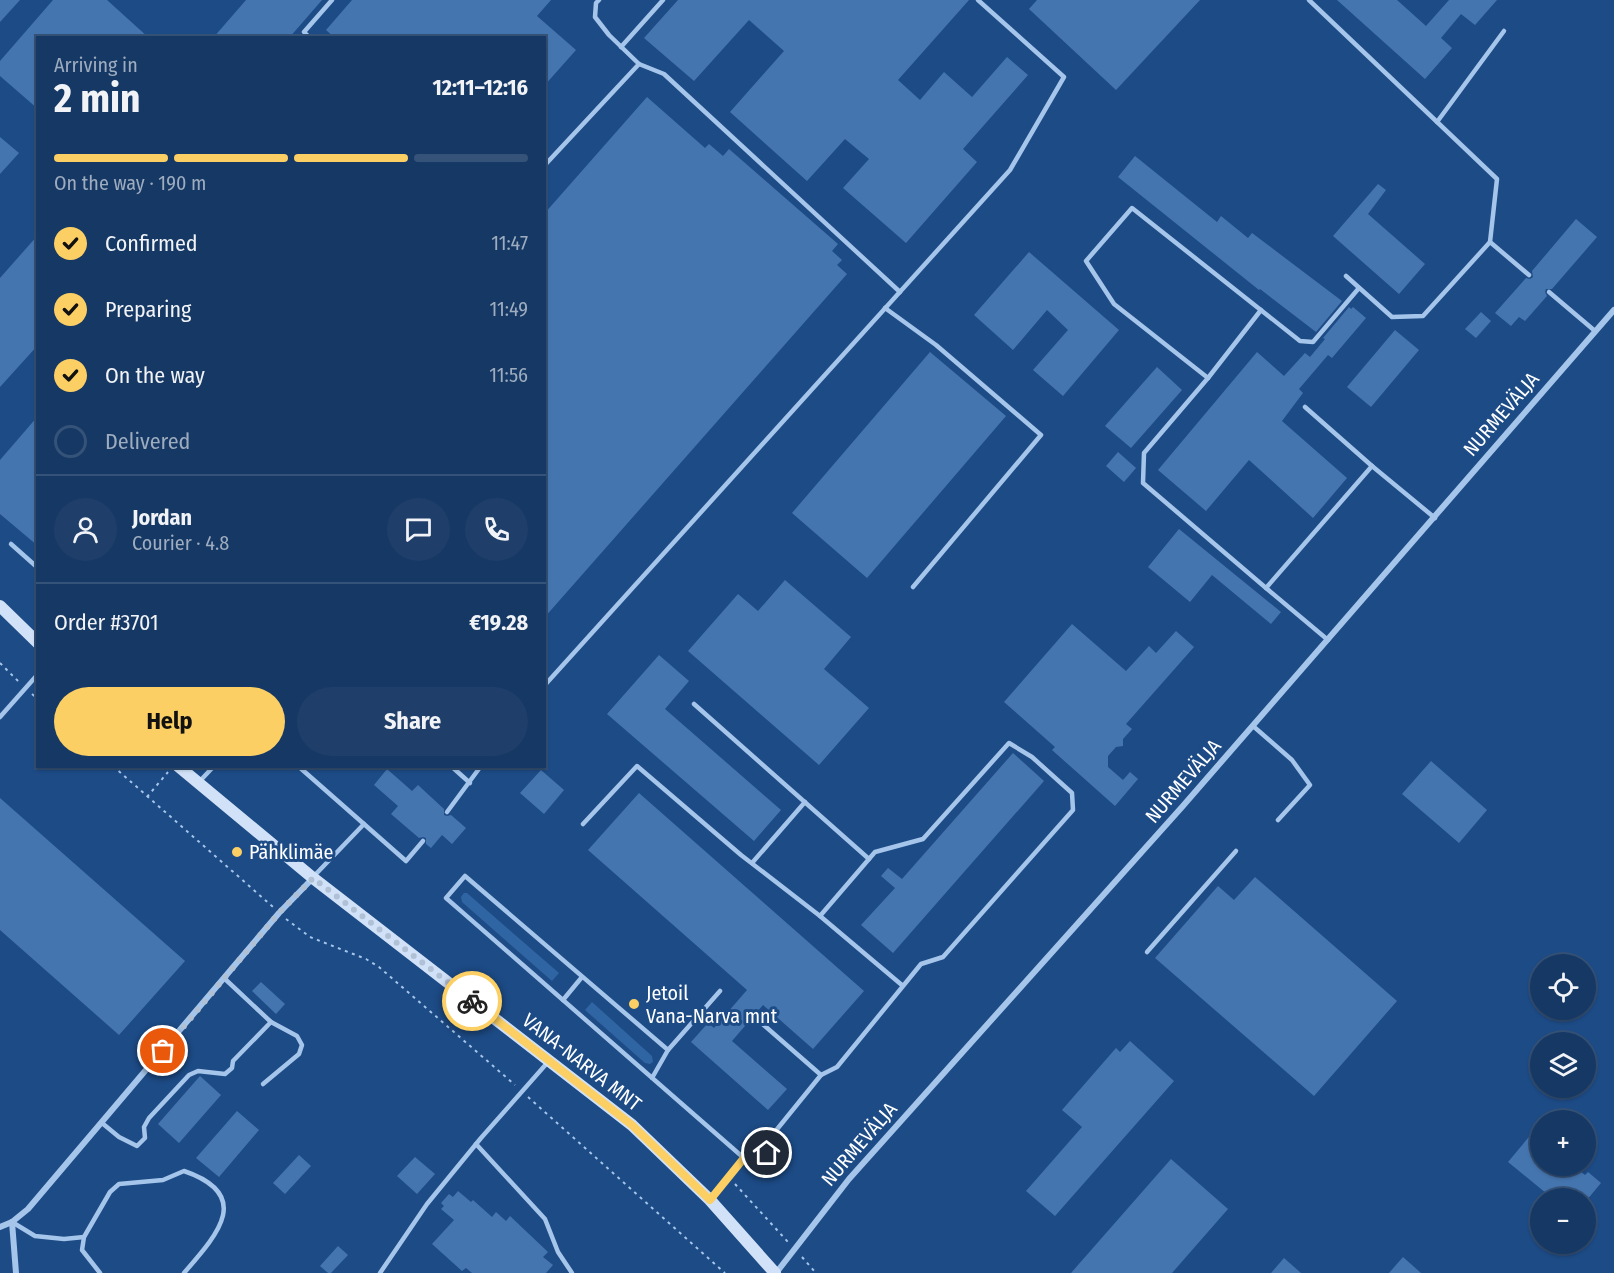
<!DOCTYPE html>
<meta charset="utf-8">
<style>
body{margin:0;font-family:"Fira Sans Condensed",sans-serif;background:#1f3f6a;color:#f1f3f6;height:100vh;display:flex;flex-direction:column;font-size:22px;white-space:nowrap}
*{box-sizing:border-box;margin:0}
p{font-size:20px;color:#9eacbf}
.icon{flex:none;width:33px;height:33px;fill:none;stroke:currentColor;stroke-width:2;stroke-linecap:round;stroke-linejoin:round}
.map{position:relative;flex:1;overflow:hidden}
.sheet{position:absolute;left:36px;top:36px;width:510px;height:732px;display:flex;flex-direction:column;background:#163864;border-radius:0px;box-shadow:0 2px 4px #0004,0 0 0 2px #355278}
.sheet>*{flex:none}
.controls{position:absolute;left:1530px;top:954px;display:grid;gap:12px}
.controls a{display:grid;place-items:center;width:66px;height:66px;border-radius:50%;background:#163864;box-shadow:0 2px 4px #0004,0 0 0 2px #355278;font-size:30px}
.pin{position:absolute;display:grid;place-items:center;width:51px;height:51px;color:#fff;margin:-26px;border:3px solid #fff;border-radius:50%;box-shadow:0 2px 6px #0007}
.courier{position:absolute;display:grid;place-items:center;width:60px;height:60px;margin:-30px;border:4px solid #fbcf63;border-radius:50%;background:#fff;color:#222;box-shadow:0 2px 8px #0007}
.headline em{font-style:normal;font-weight:700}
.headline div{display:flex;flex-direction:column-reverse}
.headline{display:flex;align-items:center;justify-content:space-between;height:102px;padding:0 18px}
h1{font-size:39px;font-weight:700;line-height:45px}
.bar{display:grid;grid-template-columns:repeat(4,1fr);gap:9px 6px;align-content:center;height:72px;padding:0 18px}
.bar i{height:8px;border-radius:4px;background:#355278}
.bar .active{background:#fbcf63}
.bar p{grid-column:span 4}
.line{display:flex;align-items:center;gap:15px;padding:0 18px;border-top:2px solid #355278}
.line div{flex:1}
.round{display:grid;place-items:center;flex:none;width:63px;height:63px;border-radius:32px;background:#1f3f6a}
ol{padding:0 18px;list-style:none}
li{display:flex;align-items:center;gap:18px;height:66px}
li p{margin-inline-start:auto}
li .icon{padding:6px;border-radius:50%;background:#fbcf63;color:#111;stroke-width:4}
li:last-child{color:#9eacbf}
li i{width:33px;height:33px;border:3px solid #355278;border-radius:50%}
.primary-button{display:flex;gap:12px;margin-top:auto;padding:12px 18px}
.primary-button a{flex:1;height:69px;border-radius:36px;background:#fbcf63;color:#111;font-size:24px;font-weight:700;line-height:69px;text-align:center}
.primary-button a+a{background:#1f3f6a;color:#f1f3f6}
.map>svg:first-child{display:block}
.green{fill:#3065a4}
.building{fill:#4575af}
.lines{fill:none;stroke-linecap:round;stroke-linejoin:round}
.path{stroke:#a5c5eb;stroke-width:2;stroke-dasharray:3 4.5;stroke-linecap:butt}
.service{stroke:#a5c5eb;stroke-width:4.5}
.minor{stroke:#a5c5eb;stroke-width:6}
.secondary{stroke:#d1e2f8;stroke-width:12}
.done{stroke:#b0c0d5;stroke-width:6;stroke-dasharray:0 10.8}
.route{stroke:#fbcf63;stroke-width:8}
.poi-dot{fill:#fbcf63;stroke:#1d4b86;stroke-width:2}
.labels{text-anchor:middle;stroke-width:6;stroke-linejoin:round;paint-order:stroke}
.street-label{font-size:20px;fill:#fff;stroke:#1d4b86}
.poi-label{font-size:20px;fill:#fff;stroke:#1d4b86;text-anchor:start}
</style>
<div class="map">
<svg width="1614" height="1273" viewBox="0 0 1614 1273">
<rect width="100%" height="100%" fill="#1d4b86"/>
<g class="green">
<path d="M464,893H467L559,973L552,981L462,902L461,897Z"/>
<path d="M592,1002L652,1056L653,1062L650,1064L645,1063L585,1010Z"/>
</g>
<g class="building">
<path d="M0,0H20L0,22Z"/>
<path d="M53,0H107L149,38H38V109L0,76V61Z"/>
<path d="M246,0H322L289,38H213Z"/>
<path d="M352,0H551L537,16L576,50L544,86V38H335L326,30Z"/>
<path d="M678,0H969L898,80L920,100L944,72L972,97L1007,57L1028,75L963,149L977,162L906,243L843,188L869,159L845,139L807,181L730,112L784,51L749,20L694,81L644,38Z"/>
<path d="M1037,0H1200L1116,90L1029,9Z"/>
<path d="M1337,0H1397L1426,26L1449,0H1497L1475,25L1461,14L1441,38L1452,48L1425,79Z"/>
<path d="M647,97L705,148L709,144L723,156L729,149L838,244L832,251L842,260L837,265L847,274L544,618V214Z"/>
<path d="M0,137L19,153L0,174Z"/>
<path d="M1135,156L1217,222L1221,216L1248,238L1252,233L1342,301L1316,332L1260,289L1259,290L1118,177Z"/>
<path d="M1378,184L1386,190L1368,214L1425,264L1399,294L1333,236Z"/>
<path d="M1576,219L1597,237L1552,289H1546L1545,292L1547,296L1525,321L1519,317L1511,326L1495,313L1526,278L1530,279L1533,277L1532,271Z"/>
<path d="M38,235V345L0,387V278Z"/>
<path d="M1029,252L1119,330L1063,396L1033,370L1068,330L1047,310L1013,350L974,315Z"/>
<path d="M1349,307L1351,309L1353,307L1366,318L1332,358L1328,355L1299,389L1303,393L1282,421L1347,478L1313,518L1249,460L1206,511L1158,470L1257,352L1284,376L1305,353L1310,357L1325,339L1323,338Z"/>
<path d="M1481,312L1491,321L1476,338L1465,329Z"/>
<path d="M1395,330L1419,350L1371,407L1347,387Z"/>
<path d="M930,352L1006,416L867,578L792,513Z"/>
<path d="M1157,367L1182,390L1131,448L1105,426Z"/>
<path d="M38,416V546L0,514V460Z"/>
<path d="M1118,452L1136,468L1124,482L1106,466Z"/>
<path d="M1179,529L1281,612L1271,624L1212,575L1190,602L1148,567Z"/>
<path d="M785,580L851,637L824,669L869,708L819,765L688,651L738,594L758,611Z"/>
<path d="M1072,624L1126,671L1149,646L1156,653L1176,631L1194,647L1126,724L1132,729L1123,739V746L1116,747L1108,756V767L1123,780L1130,772L1138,779L1115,806L1052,750L1055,747L1004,702Z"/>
<path d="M659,655L689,681L665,709L781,810L754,841L607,714Z"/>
<path d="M1013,753L1044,781L893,953L861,925L895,888L881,876L888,868L902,879Z"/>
<path d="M1431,761L1487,810L1459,843L1402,794Z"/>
<path d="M387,769L412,791L418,785L444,809V815L447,816L451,815L466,828L452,844L442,835L431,848L426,844V838L423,837L419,838L391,814L398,806L374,785Z"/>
<path d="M541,770L564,790L544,814L520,793Z"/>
<path d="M639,793L864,991L813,1049L763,1005L732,1041L787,1089L768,1110L691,1042L708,1023L714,1028L747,990L588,850Z"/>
<path d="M0,798L185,961L119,1035L0,930Z"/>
<path d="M1255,877L1397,1001L1314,1096L1155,958L1218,886L1234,900Z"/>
<path d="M261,982L285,1004L276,1014L252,991Z"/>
<path d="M1130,1041L1174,1081L1055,1216L1026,1191L1082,1127L1062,1110L1116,1048L1120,1052Z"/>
<path d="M200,1076L221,1095L179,1143L158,1124Z"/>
<path d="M237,1111L259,1130L219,1177L196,1158Z"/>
<path d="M1533,1132L1540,1138V1166H1574L1585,1175L1588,1172L1601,1183L1586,1201V1198H1552L1508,1162Z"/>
<path d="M299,1155L311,1166L285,1194L273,1183Z"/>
<path d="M415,1157L435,1174L417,1194L397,1176Z"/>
<path d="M1171,1159L1228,1209L1172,1273H1071Z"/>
<path d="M458,1191L471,1202L473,1200L492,1217L496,1212L506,1221L510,1216L548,1252L543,1257L553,1265L546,1273H472L466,1268L462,1271L432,1244L454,1220L441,1209L444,1206L441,1203L449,1194L453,1197Z"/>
<path d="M338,1246L348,1255L331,1273H328L320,1266Z"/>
<path d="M1403,1257L1421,1273H1389Z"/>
<path d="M1284,1258L1301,1273H1271Z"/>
</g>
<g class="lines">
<g class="path">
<path d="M0,663L19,682"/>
<path d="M32,694L38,699"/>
<path d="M113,766L273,907"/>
<path d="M147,797L168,772"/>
<path d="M286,919L310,937L366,959L379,967L515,1085"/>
<path d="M528,1097L725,1273"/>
<path d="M735,1184L788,1242"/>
<path d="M802,1257L816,1273"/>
</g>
<g class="service">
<path d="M1309,0L1497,179L1490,242L1529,275"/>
<path d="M310,38L304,32L332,0"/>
<path d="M621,47L663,0"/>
<path d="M639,64L664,74L900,292"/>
<path d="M1437,122L1504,31"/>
<path d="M544,166L639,64L609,35L595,17L596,3L599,0"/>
<path d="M1346,276L1392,317L1423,316L1490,242"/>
<path d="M1549,292L1595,331"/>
<path d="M885,308L936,345L1041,435L913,587"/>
<path d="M1208,378L1261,310"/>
<path d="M1305,407L1372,466L1435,518"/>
<path d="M11,544L38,568"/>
<path d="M1266,588L1143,483L1144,453L1208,378L1114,304L1086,261L1132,208L1300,341L1313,342L1359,288"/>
<path d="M1328,640L1266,588L1372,466"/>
<path d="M544,686L1010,170L1064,77L978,0"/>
<path d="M694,704L869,859"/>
<path d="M0,717L38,674"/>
<path d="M1253,726L1292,760L1310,785L1278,820"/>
<path d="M298,766L406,861L423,841"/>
<path d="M451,766L470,783"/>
<path d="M199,782L214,766"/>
<path d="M447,812L481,766"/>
<path d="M583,824L637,766L741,855L820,916"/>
<path d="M752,863L805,802"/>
<path d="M314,876L364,824"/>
<path d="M1147,952L1236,851"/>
<path d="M563,1000L582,977"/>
<path d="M668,1050L720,991"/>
<path d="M821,1075L837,1067L921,964L943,957L1073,810L1072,793L1032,757L1009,743L923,839L875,852L820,916L903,986"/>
<path d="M652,1078L668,1050L465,876L446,898C551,989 655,1081 761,1173L774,1133L821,1075L758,1020"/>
<path d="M263,1084L299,1054L302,1045L297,1036L271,1022"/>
<path d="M102,1123L119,1137L137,1146L145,1138L144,1127L149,1118L189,1075L198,1071L225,1074L232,1068L233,1061L271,1022L225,979"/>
<path d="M476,1144L545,1219L558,1252L572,1273"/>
<path d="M710,1200L744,1159"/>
<path d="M12,1222L35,1236L64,1239L84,1237"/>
<path d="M100,1273L82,1250L84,1237L110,1192L119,1184L163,1180L184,1171C254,1195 217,1235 184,1273"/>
<path d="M380,1273L427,1204L481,1138L548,1062"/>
</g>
<g class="minor">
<path d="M12,1222L16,1273"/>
<path d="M0,1227L12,1222L28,1209L279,913L313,878"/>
<path d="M776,1273L849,1179L1182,807L1614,310"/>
</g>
<g class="secondary">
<path d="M0,606L38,643"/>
<path d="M178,766L313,878L632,1125L710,1200L775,1273"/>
</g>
</g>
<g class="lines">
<path class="done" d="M163,1051L279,913L313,878L472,1001"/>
<path class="route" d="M472,1001L632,1125L710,1200L744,1158L760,1173L767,1153"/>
</g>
<g class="poi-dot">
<circle cx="237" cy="852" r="6"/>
<circle cx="634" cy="1004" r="6"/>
</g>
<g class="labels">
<g class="street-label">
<text transform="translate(1501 414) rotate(-49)" y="7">NURMEVÄLJA</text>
<text transform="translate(1183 781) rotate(-49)" y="7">NURMEVÄLJA</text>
<text transform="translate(582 1062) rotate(38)" y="7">VANA-NARVA MNT</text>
<text transform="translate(859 1144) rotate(-49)" y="7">NURMEVÄLJA</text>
</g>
<g class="poi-label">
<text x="249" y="859">Pähklimäe</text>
<text x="646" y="1000">Jetoil<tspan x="646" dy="23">Vana-Narva mnt</tspan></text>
</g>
</g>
</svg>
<div class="controls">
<a><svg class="icon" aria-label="locate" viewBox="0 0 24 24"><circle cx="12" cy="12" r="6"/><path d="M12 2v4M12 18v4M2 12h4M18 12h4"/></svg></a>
<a><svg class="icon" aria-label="layers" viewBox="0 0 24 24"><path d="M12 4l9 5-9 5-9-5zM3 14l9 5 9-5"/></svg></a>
<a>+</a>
<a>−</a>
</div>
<div class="pin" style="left:163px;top:1051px;background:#ea580c"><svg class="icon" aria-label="bag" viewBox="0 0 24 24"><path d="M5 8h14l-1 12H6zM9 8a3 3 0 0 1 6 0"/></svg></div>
<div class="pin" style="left:767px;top:1153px;background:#1f2937"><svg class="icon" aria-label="home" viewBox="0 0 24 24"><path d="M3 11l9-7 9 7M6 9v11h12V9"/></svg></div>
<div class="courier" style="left:472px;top:1001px"><svg class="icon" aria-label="bike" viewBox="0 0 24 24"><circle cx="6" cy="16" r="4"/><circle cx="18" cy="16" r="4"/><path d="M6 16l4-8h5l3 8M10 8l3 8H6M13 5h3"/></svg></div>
<section class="sheet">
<div class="headline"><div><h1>2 min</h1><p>Arriving in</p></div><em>12:11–12:16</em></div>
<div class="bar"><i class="active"></i><i class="active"></i><i class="active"></i><i></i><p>On the way · 190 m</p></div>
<ol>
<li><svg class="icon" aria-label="check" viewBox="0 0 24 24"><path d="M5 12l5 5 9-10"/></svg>Confirmed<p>11:47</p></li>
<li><svg class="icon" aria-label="check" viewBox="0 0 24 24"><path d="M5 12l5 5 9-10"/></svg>Preparing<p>11:49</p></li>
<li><svg class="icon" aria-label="check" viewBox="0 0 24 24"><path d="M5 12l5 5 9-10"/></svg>On the way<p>11:56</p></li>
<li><i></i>Delivered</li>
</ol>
<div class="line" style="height:108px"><a class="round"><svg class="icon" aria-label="person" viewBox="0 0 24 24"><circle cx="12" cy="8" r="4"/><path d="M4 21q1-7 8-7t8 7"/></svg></a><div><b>Jordan</b><p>Courier · 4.8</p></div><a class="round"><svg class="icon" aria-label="chat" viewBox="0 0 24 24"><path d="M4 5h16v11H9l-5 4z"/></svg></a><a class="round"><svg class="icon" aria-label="phone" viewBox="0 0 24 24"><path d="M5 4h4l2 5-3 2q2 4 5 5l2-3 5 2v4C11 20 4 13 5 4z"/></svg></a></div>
<div class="line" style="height:78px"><div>Order #3701</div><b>€19.28</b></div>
<div class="primary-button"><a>Help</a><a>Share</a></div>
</section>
</div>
